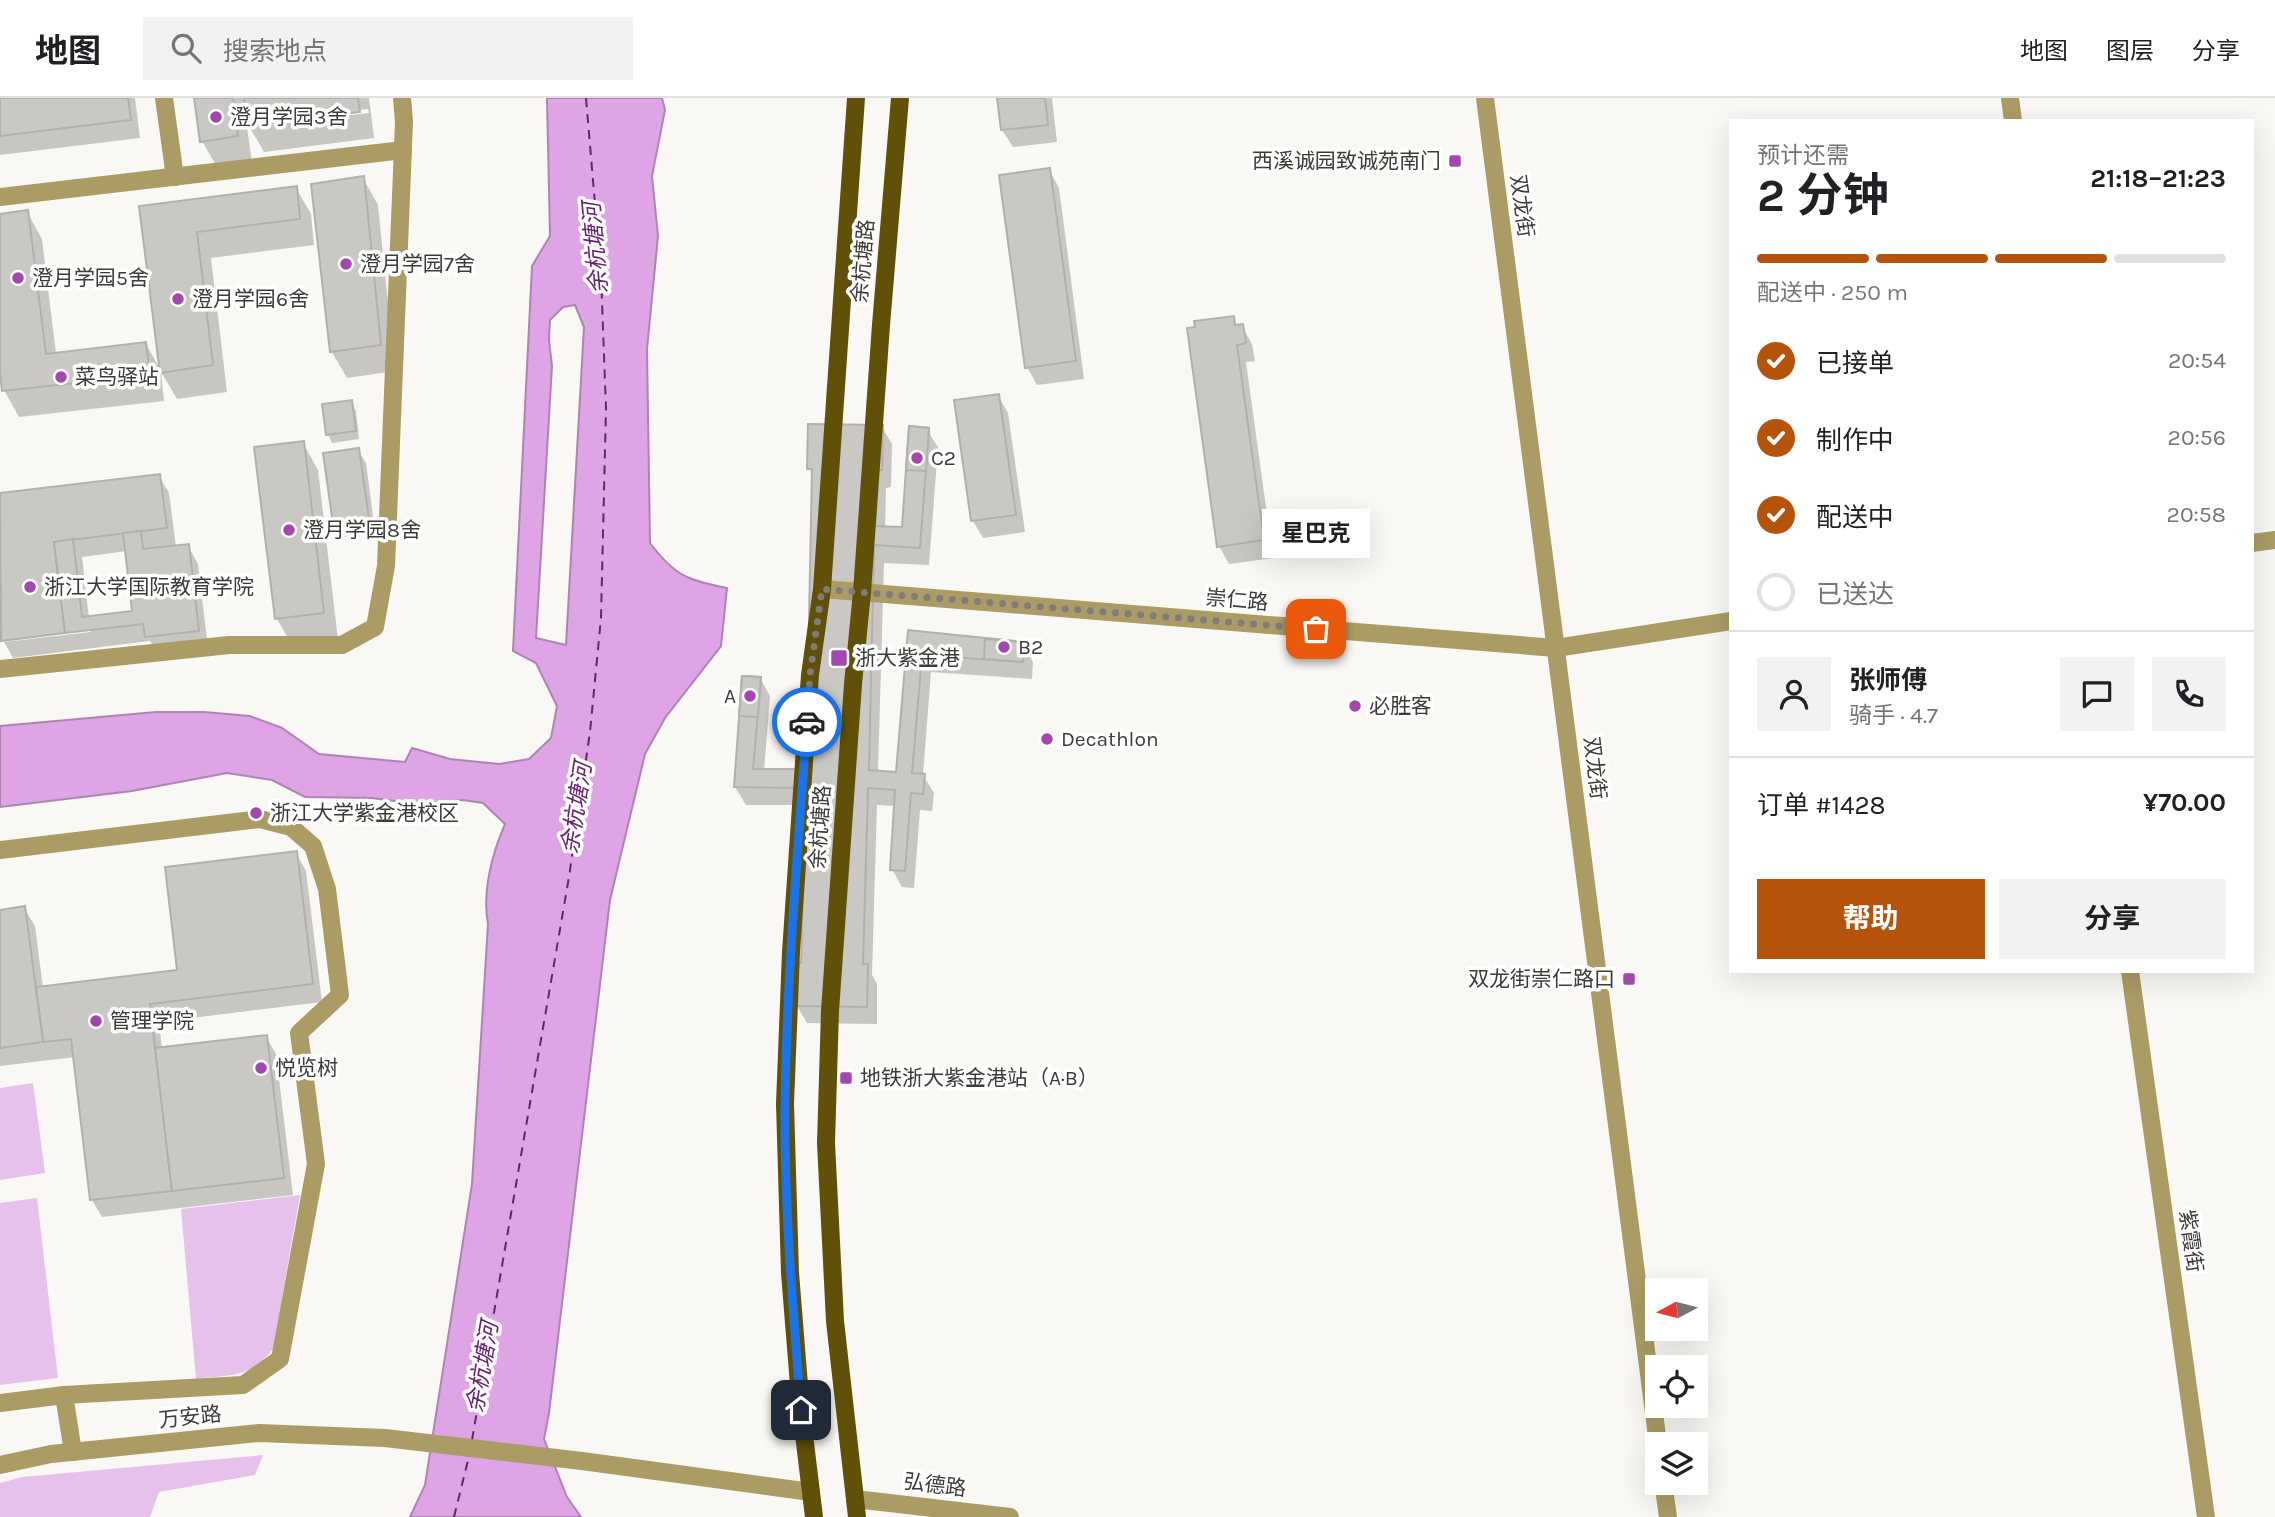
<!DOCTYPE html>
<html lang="zh">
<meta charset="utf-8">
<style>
body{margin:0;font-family:Karla,"Noto Sans SC",sans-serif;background:#f2f2f2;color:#202124;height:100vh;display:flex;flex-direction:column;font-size:26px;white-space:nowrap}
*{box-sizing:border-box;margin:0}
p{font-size:23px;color:#757577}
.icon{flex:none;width:38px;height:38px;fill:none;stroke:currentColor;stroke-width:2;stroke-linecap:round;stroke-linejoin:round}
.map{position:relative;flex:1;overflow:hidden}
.drawer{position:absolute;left:1729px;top:21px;width:525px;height:854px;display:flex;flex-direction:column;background:#fff;border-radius:0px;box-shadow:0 7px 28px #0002}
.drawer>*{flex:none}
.needle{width:46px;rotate:263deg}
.tools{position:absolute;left:1645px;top:1180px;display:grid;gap:14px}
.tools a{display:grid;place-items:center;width:63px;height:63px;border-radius:0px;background:#fff;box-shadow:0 7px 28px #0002;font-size:35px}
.pin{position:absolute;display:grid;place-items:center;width:60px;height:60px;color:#fff;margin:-30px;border-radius:14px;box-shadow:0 4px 10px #0006}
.courier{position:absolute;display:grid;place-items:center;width:70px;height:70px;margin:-35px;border:5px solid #1a73e8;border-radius:50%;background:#fff;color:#222;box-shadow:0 2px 9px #0007}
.bubble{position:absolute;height:49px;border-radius:0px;background:#fff;box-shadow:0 7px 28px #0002;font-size:23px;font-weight:700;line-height:49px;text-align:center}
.head em{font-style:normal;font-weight:700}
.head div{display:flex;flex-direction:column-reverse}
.head{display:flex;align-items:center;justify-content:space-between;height:119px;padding:0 28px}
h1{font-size:46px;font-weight:700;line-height:52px}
.bar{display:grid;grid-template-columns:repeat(4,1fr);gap:10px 7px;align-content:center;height:84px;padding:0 28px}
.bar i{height:9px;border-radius:5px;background:#e0e0e0}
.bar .current{background:#b45309}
.bar p{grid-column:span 4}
.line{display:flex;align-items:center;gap:18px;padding:0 28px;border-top:2px solid #e0e0e0}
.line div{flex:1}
.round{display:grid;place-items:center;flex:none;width:74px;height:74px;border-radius:0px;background:#f2f2f2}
ol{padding:0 28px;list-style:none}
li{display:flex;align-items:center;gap:21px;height:77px}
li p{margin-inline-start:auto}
li .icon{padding:7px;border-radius:50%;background:#b45309;color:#fff;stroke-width:4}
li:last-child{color:#757577}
li i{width:38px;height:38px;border:4px solid #e0e0e0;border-radius:50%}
.action{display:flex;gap:14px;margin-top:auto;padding:14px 28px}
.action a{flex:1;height:80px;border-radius:0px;background:#b45309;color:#fff;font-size:28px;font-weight:700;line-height:80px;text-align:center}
.action a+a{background:#f2f2f2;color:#202124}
header{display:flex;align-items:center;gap:42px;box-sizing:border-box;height:98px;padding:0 35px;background:#fff;border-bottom:2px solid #e0e0e0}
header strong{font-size:33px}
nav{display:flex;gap:38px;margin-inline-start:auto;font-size:24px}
.search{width:490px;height:63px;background:#f2f2f2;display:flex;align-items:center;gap:18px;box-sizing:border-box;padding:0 24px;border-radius:0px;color:#757577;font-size:26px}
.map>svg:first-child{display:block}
.green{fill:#e6c1eb}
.water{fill:#dea4e5;stroke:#ad84b2;stroke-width:2;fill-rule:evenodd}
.shadow{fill:#0003;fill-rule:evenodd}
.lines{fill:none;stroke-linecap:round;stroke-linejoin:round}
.ferry{stroke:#672370;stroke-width:2;stroke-dasharray:9 7;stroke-linecap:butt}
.building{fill:#c9c8c5;stroke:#b1b0ac;stroke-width:2}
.minor{stroke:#aa9c64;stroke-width:18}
.major{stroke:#605008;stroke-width:18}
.done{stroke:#7e7d7b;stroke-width:7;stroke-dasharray:0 12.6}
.route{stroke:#1a73e8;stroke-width:9}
.poi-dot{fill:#a346af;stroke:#fff;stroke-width:2.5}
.labels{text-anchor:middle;stroke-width:7;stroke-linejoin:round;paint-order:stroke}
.poi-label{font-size:21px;fill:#3c3b3a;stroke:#fff;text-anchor:start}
.street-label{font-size:21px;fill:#3c3b3a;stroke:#fff}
.water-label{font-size:23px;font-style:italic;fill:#672370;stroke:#fff}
</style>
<header>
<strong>地图</strong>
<div class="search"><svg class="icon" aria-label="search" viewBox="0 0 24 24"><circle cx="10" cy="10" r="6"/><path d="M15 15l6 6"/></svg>搜索地点</div>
<nav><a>地图</a><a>图层</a><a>分享</a></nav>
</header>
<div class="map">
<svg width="2275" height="1419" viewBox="0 0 2275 1419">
<rect width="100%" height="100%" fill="#f9f8f4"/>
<g class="green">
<path d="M33,985L45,1075L0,1082V990Z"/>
<path d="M300,1097L273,1251C249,1281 231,1276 196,1281L181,1111Z"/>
<path d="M37,1100L58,1280L0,1287V1105Z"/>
<path d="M263,1357L255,1377L159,1394L150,1419H0V1385L22,1379Z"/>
</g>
<path class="water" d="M547,0H662L665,12L652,78L658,138L647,251L650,445C675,478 687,482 727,490L721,548L665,620L645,656L610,802L549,1315L544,1341L567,1399L581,1419H410L425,1387L472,1086L488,826C482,794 492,756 505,726L483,705L463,702L436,705L402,704L372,700L305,699L272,682L227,675L132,693L0,709V628L156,614H204L250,618L282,630L319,656L405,664L412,650L450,661L499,666L529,661L551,640L557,608L536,565L513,553L532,168L550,138ZM575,207L584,229L566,547L536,540L552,268L549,242L550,222L563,209Z"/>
<g class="shadow">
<path d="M0,0H135L140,40L0,57Z"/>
<path d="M196,0H369L374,40L264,54L246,23L252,64L217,69L202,43ZM368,11L369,15L258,28V25Z"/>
<path d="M999,0H1052L1057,44L1013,49L1002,32Z"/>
<path d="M1049,72L1059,90L1084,281L1037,287L1027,269Z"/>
<path d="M363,80L378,107L395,273L347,280L332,254L313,87Z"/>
<path d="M296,90L311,116L314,147L211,160L227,294L177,301L161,274L164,303L19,319L4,292L0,261V117L27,114L42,141L56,256L146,246L161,273L141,109Z"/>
<path d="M1233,220L1238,229L1242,228L1252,246L1255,263L1246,264L1273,460L1229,466L1219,448Z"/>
<path d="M998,298L1008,315L1025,434L983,440L973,423Z"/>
<path d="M351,304L356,313L359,341L332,345L328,336Z"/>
<path d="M882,329L892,346L891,389L886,390L885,430L903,431L927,332L938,349L929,467L884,465L878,674L898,676L909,534L1023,546L1033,564L1032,581L931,574L923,677L934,695L932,713L920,712L914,790L902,789L892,771L896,708L877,707L872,877L877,886V926L807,925L797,908L803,867L807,707H746L735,689L760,580L770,598L764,673H807L814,378L809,370Z"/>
<path d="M303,345L318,372L338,542L292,547L277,521Z"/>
<path d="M358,352L366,365L375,434L343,439L335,426L325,356Z"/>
<path d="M159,378L169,395L176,449L188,448L198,466L208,550L157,556L150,543L13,560L4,544L91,534V530L3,541L0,520V397ZM127,453L134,514L89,520L82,459Z"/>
<path d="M296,755L306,773L322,904L159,924L162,951L266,939L276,956L293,1097L102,1119L92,1102L75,959L0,968V813L24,810L35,828L43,890L179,873Z"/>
</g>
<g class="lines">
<g class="ferry">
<path d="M472,1342L569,779L590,634L601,520L606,310L601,177L586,0"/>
<path d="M454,1419L469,1358"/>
</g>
</g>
<g class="building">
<path d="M0,0H128L131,22L0,38Z"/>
<path d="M194,0H233L238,38L200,44Z"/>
<path d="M244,0H358L360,14L247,28Z"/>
<path d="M997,0H1045L1048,27L1001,32Z"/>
<path d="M1050,70L1076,263L1025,270L999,77Z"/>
<path d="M364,78L381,247L330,254L311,86Z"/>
<path d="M297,88L300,121L197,134L213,267L160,275L139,108Z"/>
<path d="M28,112L46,256L146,244L150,277L2,293L0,274V116Z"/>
<path d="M1234,218L1235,227L1243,226L1246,245L1237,247L1264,442L1217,449L1187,230L1195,229L1194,223Z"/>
<path d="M999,296L1016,417L971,423L954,302Z"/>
<path d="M352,302L356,333L326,337L322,306Z"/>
<path d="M808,326L883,327L882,372H877L875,428L902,429L909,328L929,330L920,450L874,447L869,672L896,674L908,532L1024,544L1023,564L922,557L912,675L925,676L923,696L911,695L905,773L890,772L895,692L868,690L863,866H868L867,909L795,908L797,864L801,865L806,690L734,689L742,578L761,579L753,671H806L812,371H807Z"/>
<path d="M909,328L929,330L926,373L906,372Z"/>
<path d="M304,343L324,515L275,521L254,349Z"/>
<path d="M359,350L369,421L333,426L323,355Z"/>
<path d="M160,376L167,430L54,444L65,535L1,543L0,395Z"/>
<path d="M141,433L143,451L189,446L199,533L145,539L143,526L65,535L54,444L73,441L82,519L132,513L123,435Z"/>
<path d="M985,541L1024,544L1023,564L984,561Z"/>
<path d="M742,578L761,579L758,619L739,618Z"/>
<path d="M297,753L313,886L150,906L172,1093L90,1102L71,941L43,944L36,889L177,872L165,769Z"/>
<path d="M25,808L43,944L0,950V812Z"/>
<path d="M267,937L284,1080L172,1093L155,950Z"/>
</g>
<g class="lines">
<g class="minor">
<path d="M164,0L175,79"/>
<path d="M1485,0L1658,1346"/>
<path d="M2010,0L2013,23"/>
<path d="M0,99L403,52"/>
<path d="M2252,445L2275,442"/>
<path d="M822,491L1556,550L1731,523"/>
<path d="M0,571L229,547H342L375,529L386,468L404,24L402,0"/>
<path d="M0,752L260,721L291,729L313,748L327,791L340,897L299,935L316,1066L280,1261L243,1287L64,1297L0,1305"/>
<path d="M2130,873L2206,1419"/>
<path d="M64,1297L73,1354"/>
<path d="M0,1367L51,1356L259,1335L385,1340L582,1363L811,1394"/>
<path d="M1663,1384L1668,1419"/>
<path d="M855,1401L1010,1419"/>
</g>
<g class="major">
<path d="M814,1419L801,1312L790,1175L785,1006L791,854L810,577L822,491L856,0"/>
<path d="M857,1419L835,1223L826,1045L830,913L853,586L862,494L881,227L900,0"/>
</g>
</g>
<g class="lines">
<path class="done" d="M807,624L810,577L822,491L1316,531"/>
<path class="route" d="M801,1312C793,1210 784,1107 785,1005C787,878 798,751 807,624"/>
</g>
<g class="poi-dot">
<circle cx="216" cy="19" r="7"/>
<rect x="1448" y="56" width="14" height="14" rx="3.5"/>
<circle cx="346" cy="166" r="7"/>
<circle cx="18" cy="180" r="7"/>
<circle cx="178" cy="201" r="7"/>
<circle cx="61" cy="279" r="7"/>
<circle cx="917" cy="360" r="7"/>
<circle cx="289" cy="432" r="7"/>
<circle cx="30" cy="489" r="7"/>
<circle cx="1004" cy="549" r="7"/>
<rect x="830" y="551" width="18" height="18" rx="3.5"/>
<circle cx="750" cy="598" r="7"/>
<circle cx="1355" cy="608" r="7"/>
<circle cx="1047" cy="641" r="7"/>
<circle cx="256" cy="715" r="7"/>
<rect x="1622" y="874" width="14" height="14" rx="3.5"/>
<circle cx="96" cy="923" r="7"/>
<circle cx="261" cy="970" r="7"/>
<rect x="839" y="973" width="14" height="14" rx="3.5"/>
</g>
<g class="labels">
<g class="poi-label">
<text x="230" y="26">澄月学园3舍</text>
<text x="1441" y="70" text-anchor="end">西溪诚园致诚苑南门</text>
<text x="360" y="173">澄月学园7舍</text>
<text x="32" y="187">澄月学园5舍</text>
<text x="192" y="208">澄月学园6舍</text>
<text x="75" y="286">菜鸟驿站</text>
<text x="931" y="367">C2</text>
<text x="303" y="439">澄月学园8舍</text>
<text x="44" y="496">浙江大学国际教育学院</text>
<text x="1018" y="556">B2</text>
<text x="855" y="567">浙大紫金港</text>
<text x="736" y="605" text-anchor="end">A</text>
<text x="1369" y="615">必胜客</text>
<text x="1061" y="648">Decathlon</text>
<text x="270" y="722">浙江大学紫金港校区</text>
<text x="1615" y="888" text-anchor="end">双龙街崇仁路口</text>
<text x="110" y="930">管理学院</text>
<text x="275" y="977">悦览树</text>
<text x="860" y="987">地铁浙大紫金港站（A·B）</text>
</g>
<g class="street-label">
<text transform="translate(1522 108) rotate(82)" y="7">双龙街</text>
<text transform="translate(863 163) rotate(-85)" y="7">余杭塘路</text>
<text transform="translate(1237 502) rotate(5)" y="7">崇仁路</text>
<text transform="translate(1595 670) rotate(83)" y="7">双龙街</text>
<text transform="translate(820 729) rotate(-86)" y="7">余杭塘路</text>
<text transform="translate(2191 1143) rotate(82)" y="7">紫霞街</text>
<text transform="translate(190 1319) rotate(-6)" y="7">万安路</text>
<text transform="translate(935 1387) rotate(7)" y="7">弘德路</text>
</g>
<g class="water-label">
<text transform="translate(595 150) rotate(-95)" y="8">余杭塘河</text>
<text transform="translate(576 710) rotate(-81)" y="8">余杭塘河</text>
<text transform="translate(482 1269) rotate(-80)" y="8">余杭塘河</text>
</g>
</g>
</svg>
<div class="tools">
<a><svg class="needle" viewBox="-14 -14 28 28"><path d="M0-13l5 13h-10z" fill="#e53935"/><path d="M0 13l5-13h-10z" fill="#757577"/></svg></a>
<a><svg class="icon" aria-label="locate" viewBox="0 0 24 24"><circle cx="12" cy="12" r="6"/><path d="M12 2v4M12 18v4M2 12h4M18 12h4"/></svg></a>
<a><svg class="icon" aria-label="layers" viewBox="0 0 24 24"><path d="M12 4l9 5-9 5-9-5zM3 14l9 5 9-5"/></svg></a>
</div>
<div class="pin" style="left:1316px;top:531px;background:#ea580c"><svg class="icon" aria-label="bag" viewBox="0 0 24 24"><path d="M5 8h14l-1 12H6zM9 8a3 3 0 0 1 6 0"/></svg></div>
<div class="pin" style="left:801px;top:1312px;background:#1f2937"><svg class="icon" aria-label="home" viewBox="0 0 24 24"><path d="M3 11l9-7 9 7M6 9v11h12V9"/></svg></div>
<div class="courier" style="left:807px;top:624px"><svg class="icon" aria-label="car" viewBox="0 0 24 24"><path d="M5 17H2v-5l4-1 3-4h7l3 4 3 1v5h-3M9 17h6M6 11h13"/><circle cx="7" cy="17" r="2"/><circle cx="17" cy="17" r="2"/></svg></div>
<div class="bubble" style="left:1262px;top:411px;width:108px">星巴克</div>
<section class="drawer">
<div class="head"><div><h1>2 分钟</h1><p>预计还需</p></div><em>21:18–21:23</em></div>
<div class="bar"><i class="current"></i><i class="current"></i><i class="current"></i><i></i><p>配送中 · 250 m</p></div>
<ol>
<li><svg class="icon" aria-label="check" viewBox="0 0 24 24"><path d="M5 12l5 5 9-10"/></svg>已接单<p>20:54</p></li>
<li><svg class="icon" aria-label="check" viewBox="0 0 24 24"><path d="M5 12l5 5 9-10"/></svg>制作中<p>20:56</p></li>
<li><svg class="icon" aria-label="check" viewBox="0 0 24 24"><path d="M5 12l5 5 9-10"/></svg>配送中<p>20:58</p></li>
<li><i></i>已送达</li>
</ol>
<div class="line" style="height:126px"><a class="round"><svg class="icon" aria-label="person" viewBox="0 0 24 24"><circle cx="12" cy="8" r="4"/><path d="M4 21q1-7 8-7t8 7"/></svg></a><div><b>张师傅</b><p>骑手 · 4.7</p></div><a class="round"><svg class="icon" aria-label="chat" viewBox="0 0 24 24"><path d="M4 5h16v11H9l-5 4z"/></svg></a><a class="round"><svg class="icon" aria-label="phone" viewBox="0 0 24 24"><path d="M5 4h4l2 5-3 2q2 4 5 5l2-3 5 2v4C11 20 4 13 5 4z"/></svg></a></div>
<div class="line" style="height:91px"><div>订单 #1428</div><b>¥70.00</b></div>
<div class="action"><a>帮助</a><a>分享</a></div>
</section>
</div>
